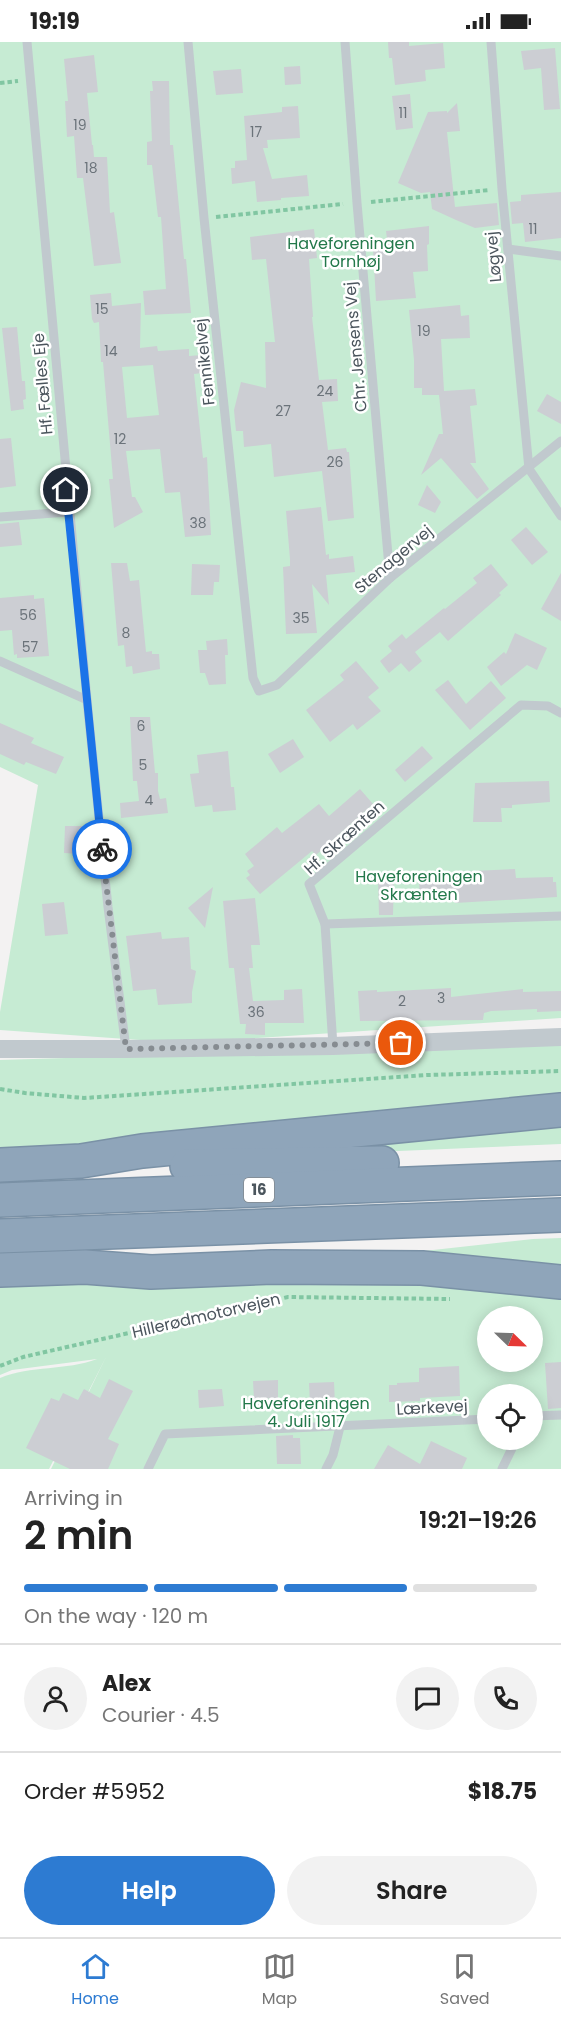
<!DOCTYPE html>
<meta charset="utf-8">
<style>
body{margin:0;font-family:Poppins,sans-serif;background:#f2f2f2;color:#222;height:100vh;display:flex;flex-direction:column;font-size:22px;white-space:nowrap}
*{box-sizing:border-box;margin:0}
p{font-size:20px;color:#767676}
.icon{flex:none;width:33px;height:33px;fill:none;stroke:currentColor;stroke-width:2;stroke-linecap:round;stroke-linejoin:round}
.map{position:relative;height:1427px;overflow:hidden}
.sheet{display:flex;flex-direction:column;background:#fff;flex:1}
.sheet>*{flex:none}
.needle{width:39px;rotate:113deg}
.tools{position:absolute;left:477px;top:1264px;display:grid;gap:12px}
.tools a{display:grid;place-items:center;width:66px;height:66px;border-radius:50%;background:#fff;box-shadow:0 3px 15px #0003;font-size:30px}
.pin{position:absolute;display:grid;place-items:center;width:51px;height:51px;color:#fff;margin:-26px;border:3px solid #fff;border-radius:50%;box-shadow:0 2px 6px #0007}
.courier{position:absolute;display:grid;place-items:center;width:60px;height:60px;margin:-30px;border:4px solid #1a73e8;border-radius:50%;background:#fff;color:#222;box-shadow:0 2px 8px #0007}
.overview em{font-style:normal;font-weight:600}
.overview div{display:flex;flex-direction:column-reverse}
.overview{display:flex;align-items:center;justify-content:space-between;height:102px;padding:0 24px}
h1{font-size:39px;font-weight:600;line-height:45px}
.bar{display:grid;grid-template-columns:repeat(4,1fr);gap:9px 6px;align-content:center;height:72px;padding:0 24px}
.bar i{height:8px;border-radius:4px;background:#e0e0e0}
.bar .current{background:#2d7bd2}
.bar p{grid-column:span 4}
.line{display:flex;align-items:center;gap:15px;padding:0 24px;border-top:2px solid #e0e0e0}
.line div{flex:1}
.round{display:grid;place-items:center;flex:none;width:63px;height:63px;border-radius:32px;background:#f2f2f2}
.button{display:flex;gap:12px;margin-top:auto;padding:12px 24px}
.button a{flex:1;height:69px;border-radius:36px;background:#2d7bd2;color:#fff;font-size:24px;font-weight:600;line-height:69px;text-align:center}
.button a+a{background:#f2f2f2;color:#222}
.status{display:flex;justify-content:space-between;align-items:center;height:42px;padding:0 30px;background:#fff;direction:ltr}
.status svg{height:16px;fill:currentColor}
.dock{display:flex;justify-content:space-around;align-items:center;height:84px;border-top:2px solid #e0e0e0;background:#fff;font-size:16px;color:#767676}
.dock a{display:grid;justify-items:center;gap:3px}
.dock .current{color:#2d7bd2}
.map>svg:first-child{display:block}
.green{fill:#c6ebd3;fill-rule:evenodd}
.building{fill:#ccced3;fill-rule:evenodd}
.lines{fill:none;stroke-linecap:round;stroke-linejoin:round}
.motorway-casing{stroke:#7a91a6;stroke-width:36}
.path{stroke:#81c6a2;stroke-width:4;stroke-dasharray:4.5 3;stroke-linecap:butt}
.service{stroke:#c1c9ce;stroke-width:9}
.minor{stroke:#c1c9ce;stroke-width:18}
.motorway{stroke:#8fa5ba;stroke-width:33}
.done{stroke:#868c91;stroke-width:6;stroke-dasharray:0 10.8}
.route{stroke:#1a73e8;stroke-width:8}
.labels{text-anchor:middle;stroke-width:5;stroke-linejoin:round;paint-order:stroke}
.number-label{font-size:14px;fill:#6b737a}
.shield{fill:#fff;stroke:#81888e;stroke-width:1.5}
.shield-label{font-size:15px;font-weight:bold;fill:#4b555d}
.park-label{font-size:16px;fill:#22784a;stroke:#fff}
.street-label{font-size:16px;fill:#4b555d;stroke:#fff}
</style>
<div class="status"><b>19:19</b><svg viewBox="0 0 49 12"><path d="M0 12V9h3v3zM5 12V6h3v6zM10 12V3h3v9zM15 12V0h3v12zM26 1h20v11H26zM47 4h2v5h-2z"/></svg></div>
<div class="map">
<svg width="561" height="1427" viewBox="0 0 561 1427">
<rect width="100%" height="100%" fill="#f3f2f2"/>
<g class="green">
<path d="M0,0H561V976L182,1001L0,988V970L38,743L0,725Z"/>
<path d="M561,1001V1102L305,1113L100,1104L0,1108V1018Z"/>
<path d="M561,1196V1427H51L106,1315L49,1427H0V1336C31,1323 66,1329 97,1317L12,1328L0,1333V1245L152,1239L533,1197ZM488,1275H532V1320H488ZM488,1353H532V1398H488Z"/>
</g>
<g class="building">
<path d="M388,0H409V4L443,1L445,26L425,28L426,39L395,43L392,16H389Z"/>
<path d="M555,6L560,67L544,68L541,26L524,28L521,9Z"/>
<path d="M94,13L98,50L87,51L92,103H93L94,115H107L110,171L114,170L121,221L94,224L83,136H77L74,94L67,95L65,59H68L64,17Z"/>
<path d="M300,24L301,42L285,43L284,25Z"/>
<path d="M241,27L243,51L216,53L213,29Z"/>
<path d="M152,39H169L170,103H173L184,217H186L191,271L145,273L143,249L166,247L161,175H158L152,123H147V100L152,99L150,49H153Z"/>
<path d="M410,52L413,86L396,88L392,54Z"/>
<path d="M457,61L460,89L447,90L455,165L497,161L499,183L475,186L456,178L432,167L430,150L421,151L398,141L428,70L447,69V71Z"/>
<path d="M298,64L300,96L267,98L268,106H263L272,137L307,133L309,154L281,156V158L257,160L255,139L232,142L231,126H235V119L247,118L244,74L282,70V65Z"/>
<path d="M561,150V196L525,200L523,181L512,182L510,160L521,159V153Z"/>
<path d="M429,184V202L427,203L428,229L413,230L416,256L376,259L373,206L388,205L386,189Z"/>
<path d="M314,187L317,216L309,217L313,275H312L319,338L337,337L338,359L322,360L328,408L346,406L347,410H349L354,476L328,479L322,429L274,435L271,402L244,405L243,389H236L234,368L241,340L266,346L265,300H275L266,217L252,218L250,195Z"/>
<path d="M111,251L112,264L141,261L140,306L157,304L158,309L189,307V314L202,313V331L194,332L203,416L207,415L211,493L185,495L180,450L165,451L160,407L126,409L132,455H135L143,470L114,486L109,437H113L103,320H101L99,280L94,281L92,277L90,253ZM153,323L159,373L127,376L122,325Z"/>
<path d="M460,263L461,274L469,273L470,296L441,297L444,349L475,347L477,363L470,364L476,421H470L489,447L477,457L441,416L421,433L439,392H443L439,353H422V346H414V318L409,268Z"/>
<path d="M17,285L22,339H25L26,357L23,358L24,367L11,369L2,286Z"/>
<path d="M547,352L561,360V382L537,369Z"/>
<path d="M11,396L16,444L0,446V397Z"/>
<path d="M427,443L441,460L435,471L418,463Z"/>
<path d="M321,465L326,513L329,512V517L353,514L355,530L326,533L329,563L312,542L317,591L286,592L283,525L290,524V517L286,469Z"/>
<path d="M19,480L22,503L0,505V482Z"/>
<path d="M526,485L548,510L532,523L511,498Z"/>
<path d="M111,521H127L130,539L139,538L146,610L152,609V612H159L160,627L133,632L132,624L126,625L124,603L118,604Z"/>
<path d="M192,522L220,523L219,540H214L213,553H191Z"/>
<path d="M491,522L508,543L499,551L501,553L448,599L440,590L415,610L422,619L409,630L401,621L389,631L380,619L392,609L388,604L402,592L406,597L444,566L445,567L477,541L473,536Z"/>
<path d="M561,531V579L541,567Z"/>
<path d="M34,553V557L44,556L49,614L17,616V612L14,613L12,588L0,589V556Z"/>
<path d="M515,591L547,606L537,628L527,623L501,644L487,625L504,610L506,612Z"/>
<path d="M227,597L228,613H225L226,642L209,643L205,631H200L198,608H207L206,599Z"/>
<path d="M356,619L379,646L368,655L381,669L357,688L353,682L330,700L306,668L344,638L340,633Z"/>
<path d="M448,638L466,662L491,639L506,656L470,688L435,648Z"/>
<path d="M130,675H150L155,731H158V749L160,757L166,756L168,771L121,776L120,761L139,759L137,739H133Z"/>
<path d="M0,681L34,696L31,701L64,715L56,732L26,720L24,723L0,712Z"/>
<path d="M293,697L304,715L280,731L268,712Z"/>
<path d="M422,704L433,716L405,740L395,728Z"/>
<path d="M228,709L231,745H234L236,768L213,770L212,763L195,765L190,732L199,731L197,713Z"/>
<path d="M549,739L550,760L512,763V766H501L502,780H473L475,741Z"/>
<path d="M360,747L373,762L316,813L312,809L260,852L246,836L250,833L247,829L254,824L245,812L277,785L282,791L319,762L329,774Z"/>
<path d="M65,784H82L80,812L64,811Z"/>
<path d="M515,827L516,836L553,835V840H556L557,855L455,861V855L420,857L419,838L453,837L452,830Z"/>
<path d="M394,834L393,873H379L378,835Z"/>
<path d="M213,845L205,886L188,866Z"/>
<path d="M255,856L260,903H251L253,926H249L253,959L284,958V948L302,947L304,981H265V993L245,992L246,982H240L234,926H229L223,859Z"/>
<path d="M64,860L68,892L45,894L42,862Z"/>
<path d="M161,890L162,897L189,895L191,927L196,929L192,950V961L158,963L156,947L133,949L126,894Z"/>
<path d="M451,946V955L523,947V950L561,949V969L537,970V967L491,969L484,971L483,978L360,979L358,949L377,948V950Z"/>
<path d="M561,1320V1366L548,1367L545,1321Z"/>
<path d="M459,1324L460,1354L420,1356V1359L389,1360V1343H397V1341L419,1340V1326Z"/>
<path d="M109,1337L133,1349L108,1397L119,1402L108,1427H70L26,1406L51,1356L59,1359L63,1351L78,1358L84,1347L100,1356Z"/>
<path d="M278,1338V1356L254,1357L253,1339Z"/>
<path d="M334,1340L335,1363L310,1364L309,1341Z"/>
<path d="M222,1347L224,1364L199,1366L198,1348Z"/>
<path d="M293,1393V1396H300L301,1422H277L276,1394Z"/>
<path d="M431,1399L467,1416L462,1427H374L388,1403L420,1422Z"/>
</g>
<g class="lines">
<g class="motorway-casing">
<g id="motorway">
<path d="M0,1123L81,1119L142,1109L561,1068"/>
<path d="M187,1124L382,1121"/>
<path d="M0,1158L561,1136"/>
<path d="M0,1194L561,1173"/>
<path d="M0,1228L85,1225L151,1230L272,1225L422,1226L561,1240"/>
</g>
</g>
<g class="path">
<path d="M0,41L18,39"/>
<path d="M371,160L489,148"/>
<path d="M216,175L343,162"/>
<path d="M0,1047L25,1051L84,1056L428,1033L561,1029"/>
<path d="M0,1324L23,1315L288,1255L450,1257"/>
</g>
<g class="service">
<path d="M188,0L204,176L253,636L259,649L277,643L390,536L561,399"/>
<path d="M345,0L357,161L390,536"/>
<path d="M491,0L502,147L529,427L561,474"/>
<path d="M508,207L561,214"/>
<path d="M0,475L68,470"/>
<path d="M0,619L87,658L27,0"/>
<path d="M87,658L108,865L126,1007"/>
<path d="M561,671L548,664L521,663L309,842L325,882L561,874"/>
<path d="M325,882L333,1004"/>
<path d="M532,1374L561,1373"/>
<path d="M148,1427L165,1392L488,1377"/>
<path d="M326,1427L333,1413L340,1385"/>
<path d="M502,1427L516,1398"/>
</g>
<path class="minor" d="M0,1007H126L333,1004L561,995"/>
<use href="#motorway" class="motorway"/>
</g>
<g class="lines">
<path class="done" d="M102,807L126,1007L401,1001"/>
<path class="route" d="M66,448L102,807"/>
</g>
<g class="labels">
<g class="number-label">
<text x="403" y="76">11</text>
<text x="80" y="88">19</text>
<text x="256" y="95">17</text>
<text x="91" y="131">18</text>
<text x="533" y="192">11</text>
<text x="102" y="272">15</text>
<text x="424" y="294">19</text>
<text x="111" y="314">14</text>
<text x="325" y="354">24</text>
<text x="283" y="374">27</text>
<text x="120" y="402">12</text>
<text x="335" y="425">26</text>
<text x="198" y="486">38</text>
<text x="28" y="578">56</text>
<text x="301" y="581">35</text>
<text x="126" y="596">8</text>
<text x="30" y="610">57</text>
<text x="141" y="689">6</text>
<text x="143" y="728">5</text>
<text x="149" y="763">4</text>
<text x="441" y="961">3</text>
<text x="402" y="964">2</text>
<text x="256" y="975">36</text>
</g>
<rect class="shield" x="244" y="1136" width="30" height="24" rx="4.5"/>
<g class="shield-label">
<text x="259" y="1153">16</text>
</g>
<g class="park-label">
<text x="351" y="207">Haveforeningen<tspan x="351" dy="18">Tornhøj</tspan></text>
<text x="419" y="840">Haveforeningen<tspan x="419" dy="18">Skrænten</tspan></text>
<text x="306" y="1367">Haveforeningen<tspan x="306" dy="18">4. Juli 1917</tspan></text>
</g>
<g class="street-label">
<text transform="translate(493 215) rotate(-95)" y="6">Løgvej</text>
<text transform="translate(355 305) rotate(-95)" y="6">Chr. Jensens Vej</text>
<text transform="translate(204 320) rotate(-96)" y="6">Fennikelvej</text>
<text transform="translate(42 342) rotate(-95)" y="6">Hf. Fælles Eje</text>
<text transform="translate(393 517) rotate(-40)" y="6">Stenagervej</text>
<text transform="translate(344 795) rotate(-42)" y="6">Hf. Skrænten</text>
<text transform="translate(206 1273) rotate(-13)" y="6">Hillerødmotorvejen</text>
<text transform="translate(432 1365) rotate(-3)" y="6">Lærkevej</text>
</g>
</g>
</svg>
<div class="tools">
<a><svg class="needle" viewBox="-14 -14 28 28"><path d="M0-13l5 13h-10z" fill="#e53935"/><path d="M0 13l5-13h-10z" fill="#767676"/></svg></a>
<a><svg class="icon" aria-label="locate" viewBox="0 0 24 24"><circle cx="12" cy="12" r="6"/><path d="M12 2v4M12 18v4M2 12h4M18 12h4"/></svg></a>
</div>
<div class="pin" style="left:401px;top:1001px;background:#ea580c"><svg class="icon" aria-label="bag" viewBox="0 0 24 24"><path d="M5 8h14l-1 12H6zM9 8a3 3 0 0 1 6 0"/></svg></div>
<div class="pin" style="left:66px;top:448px;background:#1f2937"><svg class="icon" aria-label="home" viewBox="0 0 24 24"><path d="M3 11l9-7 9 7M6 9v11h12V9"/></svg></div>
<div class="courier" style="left:102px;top:807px"><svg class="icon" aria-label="bike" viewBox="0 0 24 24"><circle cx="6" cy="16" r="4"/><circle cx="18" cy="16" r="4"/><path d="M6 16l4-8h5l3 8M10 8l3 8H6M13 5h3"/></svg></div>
</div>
<section class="sheet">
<div class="overview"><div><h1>2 min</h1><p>Arriving in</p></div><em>19:21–19:26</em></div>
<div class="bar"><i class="current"></i><i class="current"></i><i class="current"></i><i></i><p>On the way · 120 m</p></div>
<div class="line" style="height:108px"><a class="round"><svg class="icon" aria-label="person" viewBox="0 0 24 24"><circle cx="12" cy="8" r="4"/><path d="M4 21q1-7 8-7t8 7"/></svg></a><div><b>Alex</b><p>Courier · 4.5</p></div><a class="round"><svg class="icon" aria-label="chat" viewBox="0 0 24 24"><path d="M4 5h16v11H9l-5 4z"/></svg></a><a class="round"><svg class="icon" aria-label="phone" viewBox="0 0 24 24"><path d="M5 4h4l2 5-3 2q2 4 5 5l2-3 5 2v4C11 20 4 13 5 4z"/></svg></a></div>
<div class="line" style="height:78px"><div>Order #5952</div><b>$18.75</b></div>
<div class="button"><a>Help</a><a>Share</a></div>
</section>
<nav class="dock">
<a class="current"><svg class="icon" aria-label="home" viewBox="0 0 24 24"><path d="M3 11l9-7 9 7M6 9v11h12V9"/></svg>Home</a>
<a><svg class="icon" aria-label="map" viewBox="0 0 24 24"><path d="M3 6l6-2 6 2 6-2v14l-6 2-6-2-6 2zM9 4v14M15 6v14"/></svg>Map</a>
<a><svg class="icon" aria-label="saved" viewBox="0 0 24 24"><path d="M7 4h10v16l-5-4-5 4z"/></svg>Saved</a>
</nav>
